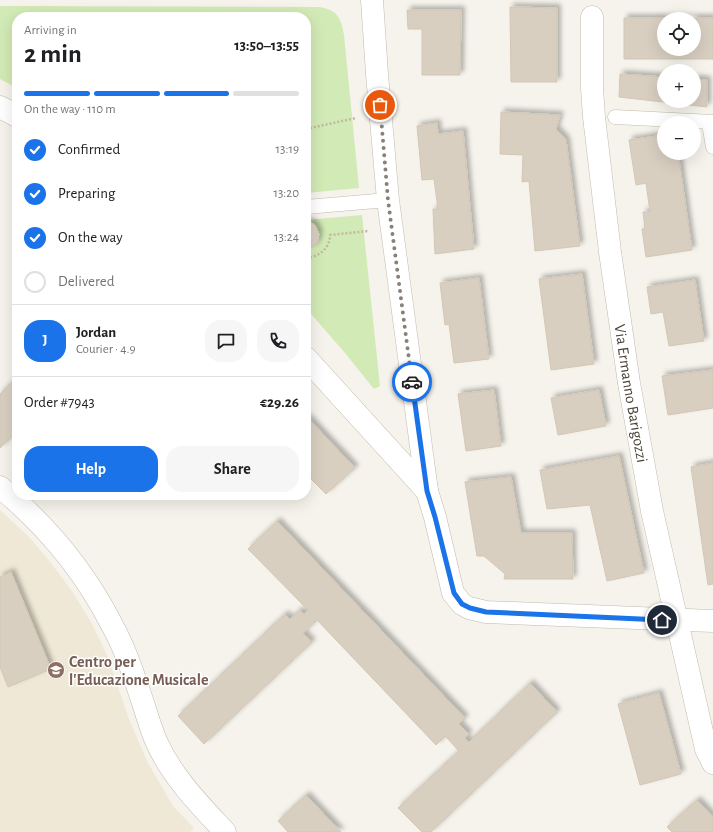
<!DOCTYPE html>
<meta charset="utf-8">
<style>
body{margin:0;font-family:"Alegreya Sans",sans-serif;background:#f6f6f6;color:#202124;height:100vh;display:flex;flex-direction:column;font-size:15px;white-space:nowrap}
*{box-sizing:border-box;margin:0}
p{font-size:13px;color:#757577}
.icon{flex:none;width:22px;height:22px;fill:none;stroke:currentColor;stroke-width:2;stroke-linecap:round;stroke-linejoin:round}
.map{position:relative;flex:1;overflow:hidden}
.panel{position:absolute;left:12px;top:12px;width:299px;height:488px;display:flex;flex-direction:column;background:#fff;border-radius:16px;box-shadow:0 4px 16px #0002}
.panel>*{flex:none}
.controls{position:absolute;left:657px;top:12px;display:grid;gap:8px}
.controls a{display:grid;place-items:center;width:44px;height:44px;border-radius:50%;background:#fff;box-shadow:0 4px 16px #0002;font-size:20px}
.pin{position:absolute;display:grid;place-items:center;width:34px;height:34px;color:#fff;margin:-17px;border:2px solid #fff;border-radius:50%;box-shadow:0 1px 4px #0007}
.courier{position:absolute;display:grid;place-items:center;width:40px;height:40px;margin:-20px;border:3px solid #1a73e8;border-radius:50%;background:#fff;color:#222;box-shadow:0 1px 5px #0007}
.overview em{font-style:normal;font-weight:600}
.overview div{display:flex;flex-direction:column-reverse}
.overview{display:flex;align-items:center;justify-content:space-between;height:68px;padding:0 12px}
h1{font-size:26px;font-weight:600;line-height:30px}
.bar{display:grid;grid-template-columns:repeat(4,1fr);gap:6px 4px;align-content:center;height:48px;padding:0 12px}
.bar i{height:5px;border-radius:3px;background:#e0e0e0}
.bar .on{background:#1a73e8}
.bar p{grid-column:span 4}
.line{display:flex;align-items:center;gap:10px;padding:0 12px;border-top:1px solid #e0e0e0}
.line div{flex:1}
.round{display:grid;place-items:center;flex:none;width:42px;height:42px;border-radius:16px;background:#f6f6f6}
ol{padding:0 12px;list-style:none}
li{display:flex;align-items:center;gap:12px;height:44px}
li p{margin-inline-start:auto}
li .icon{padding:4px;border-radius:50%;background:#1a73e8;color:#fff;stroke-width:4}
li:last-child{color:#757577}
li i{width:22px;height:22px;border:2px solid #e0e0e0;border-radius:50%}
.button{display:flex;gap:8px;margin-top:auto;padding:8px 12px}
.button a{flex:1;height:46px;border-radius:16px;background:#1a73e8;color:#fff;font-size:16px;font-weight:600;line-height:46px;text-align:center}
.button a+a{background:#f6f6f6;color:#202124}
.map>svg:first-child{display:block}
.education{fill:#efe8d6}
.green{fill:#d2eab5}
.building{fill:#d8cfc1;stroke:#d3c7b4;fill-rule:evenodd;filter:url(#shadow)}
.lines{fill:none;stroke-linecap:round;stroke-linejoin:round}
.service-casing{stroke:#c2bbae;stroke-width:15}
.minor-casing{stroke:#c2bbae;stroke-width:23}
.path{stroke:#c4b79f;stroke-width:2.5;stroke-dasharray:2 2;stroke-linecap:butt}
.service{stroke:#fff;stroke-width:14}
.minor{stroke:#fff;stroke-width:22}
.done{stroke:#878178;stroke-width:4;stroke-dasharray:0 7.2}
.route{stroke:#1a73e8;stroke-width:5}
.labels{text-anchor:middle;stroke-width:3;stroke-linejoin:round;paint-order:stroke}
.street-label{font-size:16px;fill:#4b4439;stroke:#fff}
.education-label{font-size:16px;font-weight:bold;fill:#785e54;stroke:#fff;text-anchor:start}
</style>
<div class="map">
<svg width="713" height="832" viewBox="0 0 713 832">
<defs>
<filter id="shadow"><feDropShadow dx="3.5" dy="-3.5" stdDeviation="2" flood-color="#0004"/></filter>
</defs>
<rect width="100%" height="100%" fill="#f6f3ec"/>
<path class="education" d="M0,510L29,537L51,563L74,594L92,624L107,655L129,719L148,763L173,806L194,828L190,832H0Z"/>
<g class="green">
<path d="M0,6L319,7C337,10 341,17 344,35L359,188L306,193V17H17V88L0,79Z"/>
<path d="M362,215L380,386L374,389L345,353L306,308V249C324,247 324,227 306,220Z"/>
</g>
<g class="building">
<path d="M510,7L557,8V82H511Z"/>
<path d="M407,10H461L460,75H422V29H408Z"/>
<path d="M624,18H713V59H624ZM664,19H694V49H664Z"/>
<path d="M620,74L664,77V101H694V79L707,80V107L619,97Z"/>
<path d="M501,112L560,115L556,129L566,140L580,246L535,251L529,181L522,182L523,155L500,154Z"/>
<path d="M437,123L438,134L463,131L474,249L435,254L433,209H438L434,179L422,180L417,126Z"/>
<path d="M664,135V153H678L692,250L646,257L642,229H645L643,212H650L646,183L636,185L629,140Z"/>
<path d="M306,220L315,225L319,234L317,243L313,247L306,249Z"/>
<path d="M582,274L594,364L551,370L539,279Z"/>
<path d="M479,278L489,359L454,363L449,324L445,325L440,283Z"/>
<path d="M695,280L704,341L669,346L663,312L651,314L647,287Z"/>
<path d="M713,370V408L668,415L662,376Z"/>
<path d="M17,378V432L0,448V394Z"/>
<path d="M494,390L501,446L466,451L458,394Z"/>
<path d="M599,390L606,426L558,435L551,398Z"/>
<path d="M306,416L355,468L326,494L306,474Z"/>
<path d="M619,456L644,573L607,581L590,505L547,509L540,470Z"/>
<path d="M713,463V584L708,585L691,467Z"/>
<path d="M511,477L521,533H572L573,579H504L505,574L484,556H477L465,482Z"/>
<path d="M277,521L465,718L459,724L469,734L465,738L469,742L530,683L557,712L431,832H422L398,808L459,751L445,736L436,745L317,620L303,633L312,642L204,744L178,716L285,614L290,619L300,610L304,614L308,610L248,549Z"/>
<path d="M11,572L51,669L8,687L0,667V577Z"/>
<path d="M659,693L681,774L640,785L618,704Z"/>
<path d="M306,795L341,832H288L278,821Z"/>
<path d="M697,800L713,817V832H672L667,827Z"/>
</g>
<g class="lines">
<g class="service-casing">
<g id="service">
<path d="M615,117L713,122"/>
<path d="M709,123L713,147"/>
<path d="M306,207L388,200"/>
</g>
</g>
<g class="minor-casing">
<g id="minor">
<path d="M372,0L377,74L388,200L427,491L435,517L453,593L462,604L469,608L486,612L713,621"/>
<path id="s1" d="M592,17V88L594,117L610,252L629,383L652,511L706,749L713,763"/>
<path d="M0,107L17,116"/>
<path d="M306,358L427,491"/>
<path d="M0,487C46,525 85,572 112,625C126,650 135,679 144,706C148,719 152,732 157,743C173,778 200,805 225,832"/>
</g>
</g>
<g class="path">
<path d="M306,129L356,118"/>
<path d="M306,258C319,257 330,248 330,235L368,231"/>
</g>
<use href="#service" class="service"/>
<use href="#minor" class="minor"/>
</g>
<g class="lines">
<path class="done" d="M380,105L388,200L412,382"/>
<path class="route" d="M412,382L427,491L435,517L454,593L462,604L470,608L486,612L662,620"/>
</g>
<defs>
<g id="school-disc" transform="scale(0.9)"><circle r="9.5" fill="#8d6e63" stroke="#fff"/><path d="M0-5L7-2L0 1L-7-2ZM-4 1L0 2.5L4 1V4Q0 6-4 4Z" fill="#fff"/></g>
</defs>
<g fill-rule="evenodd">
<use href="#school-disc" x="56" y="670"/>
</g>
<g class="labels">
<g class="street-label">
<text dy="6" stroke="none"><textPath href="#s1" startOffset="379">Via Ermanno Barigozzi</textPath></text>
</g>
<g class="education-label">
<text x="69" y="667">Centro per<tspan x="69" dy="18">l'Educazione Musicale</tspan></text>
</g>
</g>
</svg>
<div class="controls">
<a><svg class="icon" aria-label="locate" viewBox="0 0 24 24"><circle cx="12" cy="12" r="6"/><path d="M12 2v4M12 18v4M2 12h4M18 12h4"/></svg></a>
<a>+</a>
<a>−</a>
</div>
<div class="pin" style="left:380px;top:105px;background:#ea580c"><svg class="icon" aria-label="bag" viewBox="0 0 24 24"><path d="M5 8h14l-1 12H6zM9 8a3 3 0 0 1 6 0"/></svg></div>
<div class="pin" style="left:662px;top:620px;background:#1f2937"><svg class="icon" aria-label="home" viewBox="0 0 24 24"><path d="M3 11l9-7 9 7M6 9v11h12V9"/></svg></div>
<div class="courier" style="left:412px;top:382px"><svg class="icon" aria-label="car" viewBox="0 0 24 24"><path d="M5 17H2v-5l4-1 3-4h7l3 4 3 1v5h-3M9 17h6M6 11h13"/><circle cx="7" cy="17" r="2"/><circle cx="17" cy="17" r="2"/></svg></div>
<section class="panel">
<div class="overview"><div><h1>2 min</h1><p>Arriving in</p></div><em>13:50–13:55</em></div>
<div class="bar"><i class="on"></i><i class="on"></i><i class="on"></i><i></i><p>On the way · 110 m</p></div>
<ol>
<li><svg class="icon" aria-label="check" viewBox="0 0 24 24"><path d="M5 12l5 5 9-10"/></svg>Confirmed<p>13:19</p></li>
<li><svg class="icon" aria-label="check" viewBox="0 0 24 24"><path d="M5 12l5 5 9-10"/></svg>Preparing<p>13:20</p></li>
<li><svg class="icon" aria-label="check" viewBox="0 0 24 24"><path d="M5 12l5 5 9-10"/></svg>On the way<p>13:24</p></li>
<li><i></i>Delivered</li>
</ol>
<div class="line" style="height:72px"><b class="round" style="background:#1a73e8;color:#fff">J</b><div><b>Jordan</b><p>Courier · 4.9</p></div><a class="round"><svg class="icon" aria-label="chat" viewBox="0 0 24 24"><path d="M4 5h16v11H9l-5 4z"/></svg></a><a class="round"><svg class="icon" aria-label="phone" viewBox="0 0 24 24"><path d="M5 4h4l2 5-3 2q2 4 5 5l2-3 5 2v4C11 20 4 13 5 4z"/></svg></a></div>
<div class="line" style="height:52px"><div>Order #7943</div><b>€29.26</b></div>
<div class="button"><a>Help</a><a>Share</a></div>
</section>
</div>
